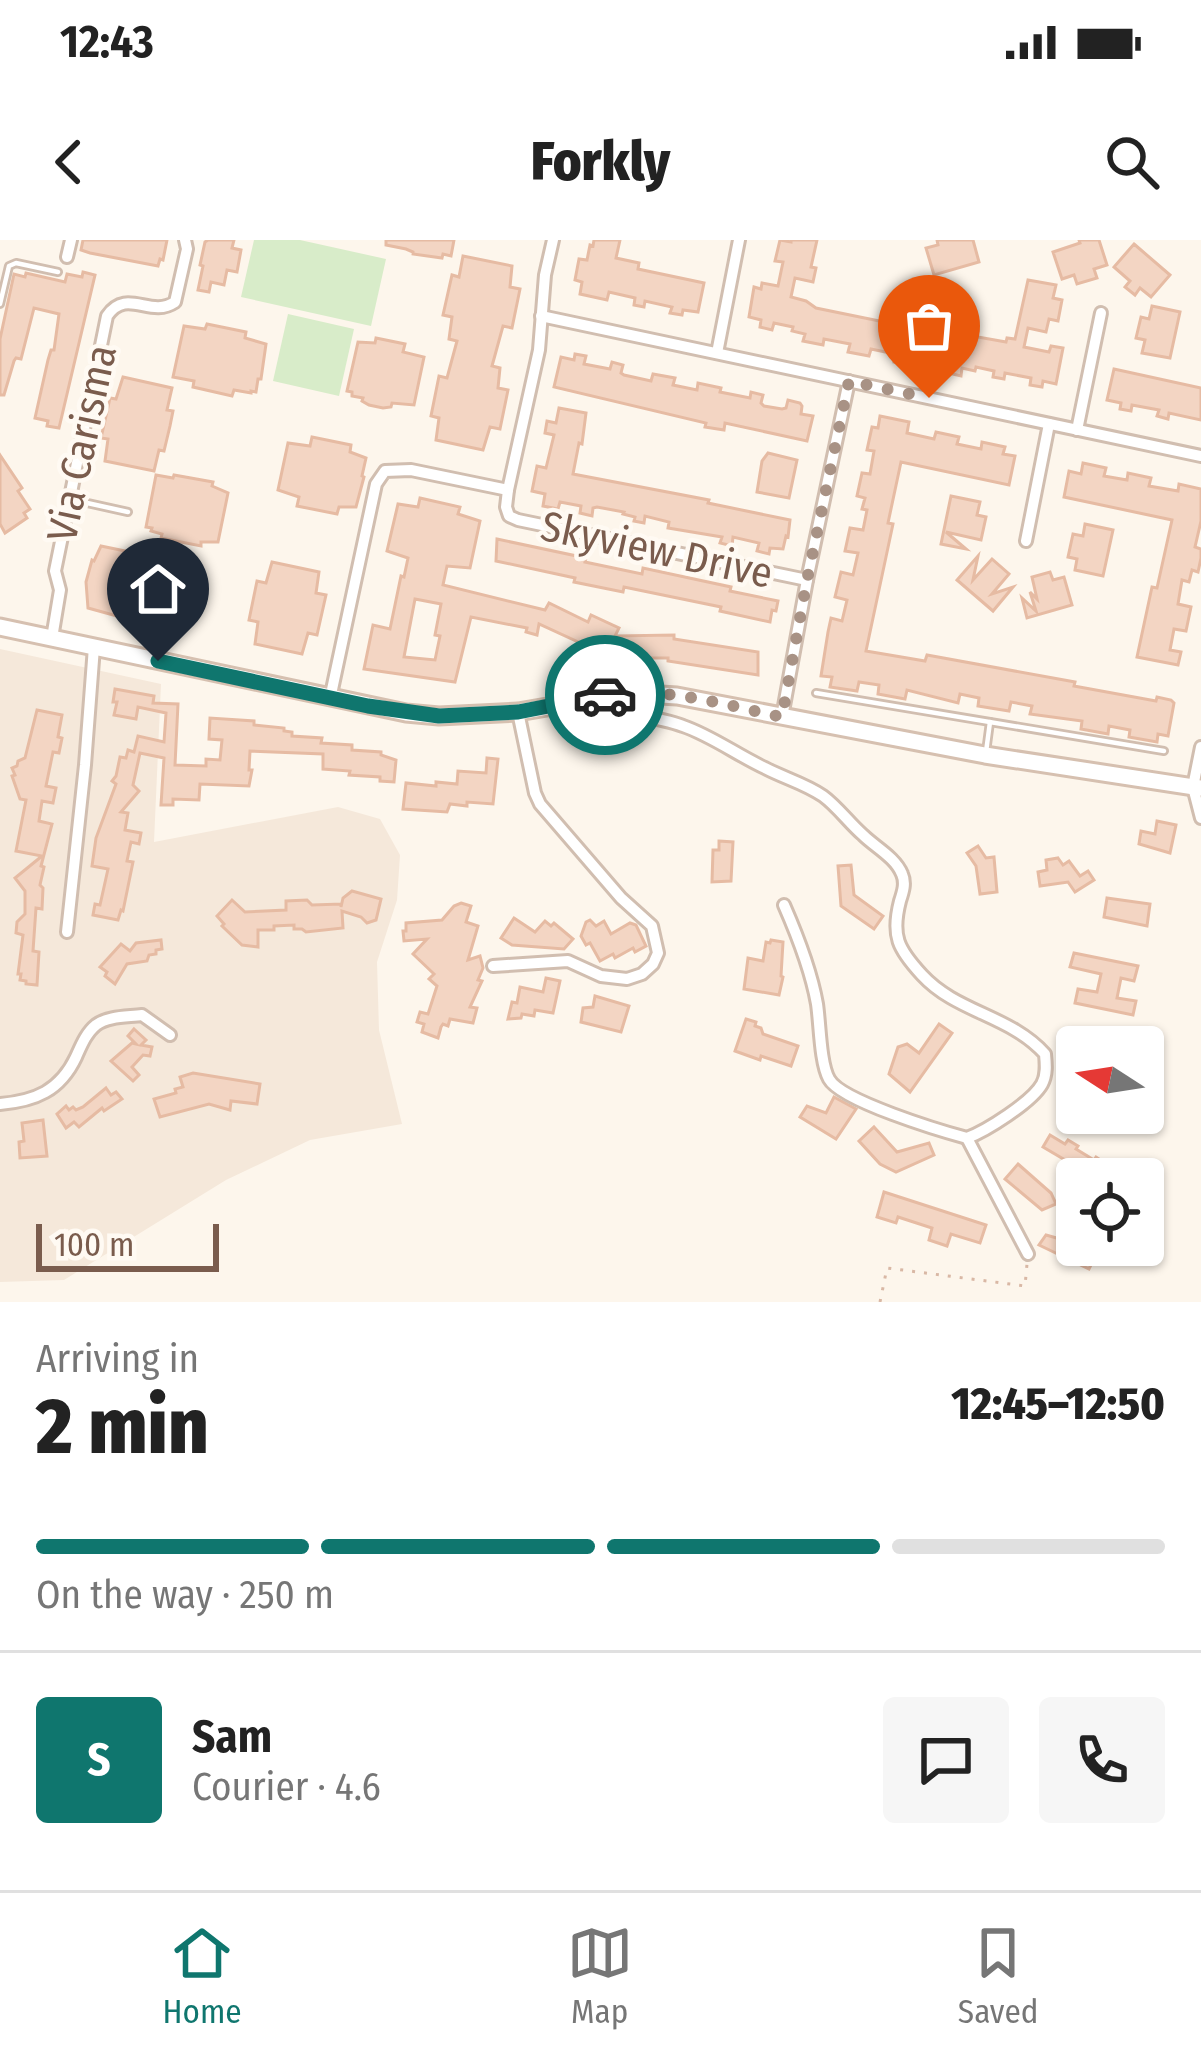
<!DOCTYPE html>
<meta charset="utf-8">
<style>
body{margin:0;font-family:"Fira Sans Condensed",sans-serif;background:#f6f6f6;color:#222;height:100vh;display:flex;flex-direction:column;font-size:45px;white-space:nowrap}
*{box-sizing:border-box;margin:0}
p{font-size:39px;color:#767676}
.icon{flex:none;width:66px;height:66px;fill:none;stroke:currentColor;stroke-width:2;stroke-linecap:round;stroke-linejoin:round}
.map{position:relative;height:1062px;overflow:hidden}
.side{display:flex;flex-direction:column;background:#fff;flex:1}
.side>*{flex:none}
.needle{width:78px;rotate:282deg}
.tools{position:absolute;left:1056px;top:786px;display:grid;gap:24px}
.tools a{display:grid;place-items:center;width:108px;height:108px;border-radius:12px;background:#fff;box-shadow:0 3px 9px #0004;font-size:60px}
.scale{position:absolute;left:36px;bottom:30px;width:183px;box-sizing:border-box;padding-left:12px;border:6px solid #7a5c4d;border-top:0;font-size:33px;line-height:42px;white-space:nowrap;color:#7a5c4d;-webkit-text-stroke:9px #fffaf3;paint-order:stroke}
.pin{position:absolute;display:grid;place-items:center;width:102px;height:102px;color:#fff;margin:-123px -51px;border-radius:50% 50% 50% 0;rotate:-45deg;box-shadow:0 0 12px #0007}
.pin .icon{rotate:45deg}
.courier{position:absolute;display:grid;place-items:center;width:120px;height:120px;margin:-60px;border:9px solid #0f766e;border-radius:50%;background:#fff;color:#222;box-shadow:0 3px 15px #0007}
.summary em{font-style:normal;font-weight:800}
.summary div{display:flex;flex-direction:column-reverse}
.summary{display:flex;align-items:center;justify-content:space-between;height:204px;padding:0 36px}
h1{font-size:78px;font-weight:800;line-height:90px}
.bar{display:grid;grid-template-columns:repeat(4,1fr);gap:18px 12px;align-content:center;height:144px;padding:0 36px}
.bar i{height:15px;border-radius:9px;background:#e0e0e0}
.bar .current{background:#0f766e}
.bar p{grid-column:span 4}
.line{display:flex;align-items:center;gap:30px;padding:0 36px;border-top:3px solid #e0e0e0}
.line div{flex:1}
.round{display:grid;place-items:center;flex:none;width:126px;height:126px;border-radius:12px;background:#f6f6f6}
.status{display:flex;justify-content:space-between;align-items:center;height:84px;padding:0 60px;background:#fff;direction:ltr}
.status svg{height:33px;fill:currentColor}
header{display:flex;justify-content:space-between;align-items:center;height:156px;padding:0 36px;background:#fff;font-size:54px;font-weight:800}
.dock{display:flex;justify-content:space-around;align-items:center;height:168px;border-top:3px solid #e0e0e0;background:#fff;font-size:33px;color:#767676}
.dock a{display:grid;justify-items:center;gap:6px}
.dock .current{color:#0f766e}
.map>svg:first-child{display:block}
.residential{fill:#f5e8da}
.green{fill:#d8ecc9}
.building{fill:#f3d5c3;stroke:#e6bba3;stroke-width:3;fill-rule:evenodd}
.lines{fill:none;stroke-linecap:round;stroke-linejoin:round}
.lane-casing{stroke:#d1beb0;stroke-width:10}
.street-casing{stroke:#d1beb0;stroke-width:16}
.secondary-casing{stroke:#d6c0b0;stroke-width:21}
.path{stroke:#d9b8a5;stroke-width:3;stroke-dasharray:3 9;stroke-linecap:butt}
.lane{stroke:#fff;stroke-width:4.5}
.street{stroke:#fff;stroke-width:10}
.secondary{stroke:#fff;stroke-width:15}
.done{stroke:#a89285;stroke-width:12;stroke-dasharray:0 21.6}
.route{stroke:#0f766e;stroke-width:15}
.labels{text-anchor:middle;stroke-width:9;stroke-linejoin:round;paint-order:stroke}
.street-label{font-size:42px;fill:#7a5c4d;stroke:#fffaf3}
</style>
<div class="status"><b>12:43</b><svg viewBox="0 0 49 12"><path d="M0 12V9h3v3zM5 12V6h3v6zM10 12V3h3v9zM15 12V0h3v12zM26 1h20v11H26zM47 4h2v5h-2z"/></svg></div>
<header><svg class="icon" aria-label="back" viewBox="0 0 24 24"><path d="M15 5l-7 7 7 7"/></svg>Forkly<svg class="icon" aria-label="search" viewBox="0 0 24 24"><circle cx="10" cy="10" r="6"/><path d="M15 15l6 6"/></svg></header>
<div class="map">
<svg width="1201" height="1062" viewBox="0 0 1201 1062">
<rect width="100%" height="100%" fill="#fdf6ec"/>
<path class="residential" d="M0,409L161,444L154,602L338,567L380,579L400,615L397,660L377,722L379,790L402,884L310,900L226,940L64,1040L0,1042Z"/>
<g class="green">
<path d="M254,0H300L386,19L371,86L241,57Z"/>
<path d="M288,74L354,89L339,156L273,141Z"/>
</g>
<g class="building">
<path d="M83,0H167L163,20L160,19L158,26L90,13L81,10Z"/>
<path d="M208,0H234L232,8L241,10L237,32L227,30L224,45L211,42L209,52L198,50L203,26L200,25L205,2Z"/>
<path d="M386,0H454L451,16L443,14L442,18L413,14V12L406,9L386,5Z"/>
<path d="M594,0H620L616,18L639,23L638,29L704,43L698,72L683,70L682,75L670,73L672,67L645,61L644,67L634,65L635,58L609,52L607,60L580,54L582,42L575,40L579,19L587,20L590,5L593,6Z"/>
<path d="M780,0L791,2V0H817L811,27L816,28L813,42L795,38L791,57L806,61L816,68L967,99V95L1006,102L1007,98L1015,99L1028,40L1056,45L1053,58L1062,60L1058,81L1049,79L1046,92L1028,88L1024,107L1049,112L1051,106L1063,108L1056,144L1043,141L1042,147L1030,145L1031,138L1005,133L1004,139L993,137L994,131L976,127L975,131L962,128L961,136L940,131L941,124L916,119L914,126L894,122L895,114L871,109L869,116L848,112L850,104L824,99L823,105L803,101L805,94L792,91L793,87L774,83L772,90L760,87L761,80L749,77L754,47L761,49L762,43L778,46L783,22L775,21Z"/>
<path d="M937,0H973L979,22L934,35L926,8L938,5Z"/>
<path d="M1079,0H1099L1107,25L1094,29L1097,38L1077,44L1074,35L1062,39L1053,12L1080,3Z"/>
<path d="M1134,4L1170,35L1151,57L1140,48L1135,55L1125,47L1130,41L1114,27Z"/>
<path d="M463,16L512,26L510,47L520,49L512,88L503,86L492,126L500,128L498,148L508,150L500,189L490,187L483,210L436,200L439,178L431,176L439,136L447,138L457,101L449,99L452,77L443,75L452,35L459,37Z"/>
<path d="M83,32L95,35L59,188L47,186L48,181L35,178L48,120L51,110H54L59,74L34,68L21,119L16,118L14,121L4,155H0V99L14,34L25,37L26,33L65,42L67,34L82,37Z"/>
<path d="M1152,66L1180,72L1170,118L1142,113L1145,100L1136,98L1141,77L1149,79Z"/>
<path d="M207,84L246,92L245,98L266,104L261,139H258L256,152L251,151V153L234,150L232,156L193,147L194,141L173,137L184,86L205,89Z"/>
<path d="M376,98L405,104L403,112L424,117L414,165L392,163L391,167L383,168L369,165L362,161L363,158L352,156V152L347,151L358,102L375,103Z"/>
<path d="M575,114L586,116L584,124L610,129L612,122L623,125L621,133L624,135L651,141L653,134L675,138L673,145L697,150L698,143L721,148L720,152L750,158L751,152L763,155L761,163L764,166L782,169L786,168L788,160L800,163L802,166L801,174L813,176L807,201L725,183L724,190L705,187L706,183L554,147L561,117L574,120Z"/>
<path d="M1114,129L1201,148V180L1169,173L1168,179L1157,176L1159,170L1132,165L1131,171L1120,169L1121,163L1107,160Z"/>
<path d="M123,137L172,148L167,170L173,171L170,186L164,211L159,210L154,231L105,221L108,199L101,198L110,158L116,159Z"/>
<path d="M559,168L586,173L582,204L579,203L573,234L709,260L708,263L790,280L788,297L786,296L783,309L770,308L769,314L757,311L759,303L733,297L732,306L720,303L722,297L668,288L669,282L645,276L644,283L634,281L635,277L623,274L624,272L597,267L593,268L592,276L580,273L581,266L560,262L558,269L543,266L545,254L532,251L537,226L546,228L554,195L545,193L547,181L556,183Z"/>
<path d="M880,176L909,182L907,193L934,199L936,192L959,197L957,204L981,209L982,202L1005,207L1003,214L1015,216L1009,245L901,222L888,283L893,284L866,411L925,421L927,415L1075,442L1074,446L1156,461L1157,457L1171,460L1174,463L1168,496L1158,494L1157,502L1129,497L1130,490L1109,486L1108,494L1081,489L1082,481L1030,474L1032,466L1011,462L1009,471L978,466L979,458L960,454L958,463L907,450L905,459L878,454L879,445L859,442L857,451L830,447L832,437L821,436L828,392L831,378L842,381L847,360L835,357L841,332L853,335L858,313L845,311L850,288L863,290L867,270L862,269L865,258L857,256L862,233L870,234L874,211L867,210L872,187L878,188Z"/>
<path d="M312,197L351,205L350,212L366,218L362,236L364,237L356,267H339L337,274L297,266L299,257L278,250L288,203L310,206Z"/>
<path d="M768,213L797,220L789,258L757,252L762,221Z"/>
<path d="M0,215L22,248L18,251L30,269L24,273L27,278L5,293L0,284Z"/>
<path d="M1083,223L1106,228L1104,236L1127,240L1128,233L1151,238L1149,246L1178,251L1179,244L1201,249V281L1195,307L1201,309V318L1198,332L1192,330L1189,342L1182,340L1178,364L1191,367L1186,391L1174,389L1170,410L1181,412L1178,425L1137,417L1152,347L1157,348L1172,280L1064,257L1069,231L1081,234Z"/>
<path d="M156,235L173,238L174,235L213,242L212,246L228,253L218,302H201V306L161,298L162,294L151,291L152,288L146,287Z"/>
<path d="M951,256L980,262L977,275L986,277L981,300L946,292L966,309L941,304Z"/>
<path d="M420,258L460,267L458,274L480,281L470,328L447,326L443,345L545,370L549,363L588,382L591,375L619,388L615,396L674,395V399L758,412V435L668,421V418H613L539,384L537,395L526,392L527,388L471,377L455,442L364,429L373,385L390,389L401,336L404,337L408,318L387,311L398,264L418,267ZM415,359L441,364L435,395L440,396L435,420L404,417Z"/>
<path d="M1085,284L1113,290L1103,336L1075,330L1077,319L1068,317L1073,294L1083,296Z"/>
<path d="M497,299L586,318L585,322L642,334L643,328L731,347L730,351L778,361L776,371L772,370L770,382L720,371L721,367L624,347L623,352L574,342L575,338L496,321Z"/>
<path d="M101,306L149,316L148,322L154,323L152,333L156,339L152,356L149,355L148,362L145,361L142,371L138,370L137,378L125,376L124,378L88,368L86,342L92,320L94,321Z"/>
<path d="M978,316L973,340L992,319L1009,334L992,354L1013,347L993,371L957,340Z"/>
<path d="M272,322L319,332L316,353L326,355L317,395L308,393L302,414L255,404L258,382L249,380L257,341L266,343Z"/>
<path d="M1050,332L1053,340L1064,337L1072,365L1027,378L1022,358L1036,371L1030,352L1037,359L1032,337Z"/>
<path d="M115,449L154,456L153,463L178,464L175,525L206,526V519L220,520L222,500L209,499L210,478L254,481V485L284,488V491L292,492V496L322,498L321,503L352,505V510L381,512V515L396,520L394,542L380,541V537L349,535L350,531L323,529V514L250,511L249,530H252L249,546L200,544L199,560L173,559V565H161L164,518L140,513L133,545L139,551L121,572L128,573L125,590L141,593L139,604L131,602L127,621L133,622L123,671L121,670L118,680L93,675L95,664L100,665L108,629L92,626L96,598L116,544L112,541L116,536L120,517L126,518L128,510L134,512L138,496L164,502L166,473L138,467L136,479L114,475L117,462H113Z"/>
<path d="M37,470L62,475L58,497L62,498L59,513L53,512L46,546L56,548L53,563L42,561L39,581L52,584L41,626L44,627L40,645L43,648L42,669L36,668L33,711L39,712L37,745L26,744V741L20,740L21,734H18L23,695L16,693L17,682L25,674V651L15,638L42,616L16,611L26,560L20,559L12,536L15,535L12,528L17,526L18,521L25,518Z"/>
<path d="M487,518L498,519L493,564L467,562V566L450,564L447,572L403,569L406,543L436,546V542L457,544L458,531L486,533Z"/>
<path d="M1157,581L1176,585L1170,613L1139,604L1141,591L1155,594Z"/>
<path d="M719,601L733,602L731,641L712,642L713,610H719Z"/>
<path d="M978,606L986,618L994,617L997,652L980,654L976,626L967,613Z"/>
<path d="M1058,618L1063,625L1069,621L1080,636L1088,631L1094,640L1075,652L1068,642L1040,646L1038,632L1047,630L1046,620Z"/>
<path d="M851,625L854,655L883,676L874,689L841,666L838,626Z"/>
<path d="M352,651L381,659L376,680L367,683L361,677L342,671L343,688L306,692L302,689H294V685L274,686V690H258V707L242,705L222,686L224,684L217,676L232,660L245,672L286,670V661L307,660L312,665L341,664V667L343,658Z"/>
<path d="M1107,658L1150,664L1147,686L1104,677Z"/>
<path d="M461,663L471,666L466,682L478,686L468,720L480,716L483,728L478,740L482,741L470,767L477,768L473,783L450,779L448,786L443,784L441,787L438,798L422,792L424,784L417,782L420,772L428,774L437,746L429,739L434,734L413,714L427,699L404,701L403,691H406V683L442,680L454,666Z"/>
<path d="M514,678L535,692L545,681L551,686L554,683L573,699L564,709L512,705L501,698Z"/>
<path d="M590,680L596,686L604,681L611,694L630,683L636,685L646,706L635,712L633,708L615,718L613,714L600,721L590,703L586,705L581,696L586,682Z"/>
<path d="M161,700L162,709L156,710V714L149,715L147,721L127,724L115,744L105,736L107,732L100,727L121,704L130,711L136,703Z"/>
<path d="M771,700L783,702L781,736L783,737L779,755L744,749L748,718L763,721L766,702L770,703Z"/>
<path d="M1074,713L1138,726L1134,741L1121,738L1117,758L1136,761L1133,775L1075,763L1078,749L1097,752L1101,734L1070,727Z"/>
<path d="M546,738L560,741L553,773L535,770L534,776L522,774L521,778L508,779L512,762L517,763L520,747L543,752Z"/>
<path d="M595,756L629,766L621,792L581,782L583,768L593,767Z"/>
<path d="M746,779L756,782L755,786L761,788L763,794L798,806L791,826L761,816L760,820L735,811Z"/>
<path d="M939,784L952,793L910,852L889,834L898,807L907,804L919,813Z"/>
<path d="M134,789L146,800L141,805L152,807L150,816L143,815L132,827L139,835L133,841L111,821L132,803L136,804L128,796Z"/>
<path d="M193,833L260,844L257,864L231,861L230,870L209,864L160,877L154,859L176,853L175,849L183,847L180,837Z"/>
<path d="M106,848L111,855L116,852L122,859L104,871L102,868L79,887L74,882L66,888L57,874L66,866L69,870L73,867L76,870L83,867Z"/>
<path d="M834,857L856,869L836,899L800,877L807,866L826,873Z"/>
<path d="M43,880L47,916L20,918L19,902L24,901L22,883Z"/>
<path d="M874,887L897,912L929,903L934,915L896,932L880,924L859,901Z"/>
<path d="M1050,895L1065,904L1068,900L1078,906L1076,909L1094,920L1096,917L1105,923L1101,929L1106,932L1102,939H1076L1059,928L1065,920L1043,907Z"/>
<path d="M1018,924L1051,953L1056,964L1042,970L1005,939Z"/>
<path d="M884,952L986,985L980,1003L951,994L947,1006L929,1000L932,988L898,977L896,983L877,977Z"/>
<path d="M1046,995L1060,999L1077,998V1005H1089L1096,1015L1089,1029L1039,1005Z"/>
</g>
<g class="lines">
<g class="lane-casing">
<g id="lane">
<path d="M0,64L9,26L16,23L58,32"/>
<path d="M69,259L128,272"/>
<path d="M816,453L1164,511"/>
<path d="M986,512L990,482"/>
</g>
</g>
<g class="street-casing">
<g id="street">
<path d="M553,0L545,35L539,110L508,250L506,267L509,276L518,280L807,340"/>
<path d="M67,17L71,0"/>
<path d="M541,76L1201,216"/>
<path d="M717,113L739,0"/>
<path d="M1077,190L1101,73"/>
<path d="M1026,301L1049,184"/>
<path d="M52,398L60,350L55,331L107,76C127,47 150,79 175,62L187,9L185,0"/>
<path d="M612,454L621,469L628,474C647,477 665,479 683,486C712,496 737,515 765,528C784,538 806,544 823,556C838,567 849,583 863,595C875,607 895,617 902,634C906,643 903,652 900,661C891,696 898,709 922,735C957,773 1010,775 1045,814C1046,824 1047,835 1042,844C1032,862 986,891 967,898C941,891 841,861 829,839C820,823 820,784 817,764C811,730 798,697 784,665"/>
<path d="M330,459L376,244L385,231L411,230L508,250"/>
<path d="M782,477L807,340L849,141"/>
<path d="M1201,507L1193,547L1201,578"/>
<path d="M67,692L85,525L94,407"/>
<path d="M493,726L568,721L601,736L627,739L642,734L653,724L658,713L652,686L621,658L540,564L535,553L518,472"/>
<path d="M0,864C35,861 60,851 76,817C81,806 86,793 96,785C108,776 127,777 142,775L170,795"/>
<path d="M967,898L1028,1014"/>
</g>
</g>
<g class="secondary-casing">
<path id="secondary" d="M0,387L406,473L439,476L518,472L628,453L677,456L985,515L1201,548"/>
</g>
<path class="path" d="M880,1062L887,1028L1025,1046L1027,1024"/>
<use href="#lane" class="lane"/>
<use href="#street" class="street"/>
<use href="#secondary" class="secondary"/>
</g>
<g class="lines">
<path class="done" d="M605,455C664,446 725,465 782,477L807,340L849,141L929,158"/>
<path class="route" d="M158,421L368,466L439,476L518,472L605,455"/>
</g>
<g class="labels">
<g class="street-label">
<text transform="translate(81 203) rotate(-78)" y="15">Via Carisma</text>
<text transform="translate(657 309) rotate(12)" y="15">Skyview Drive</text>
</g>
</g>
</svg>
<div class="tools">
<a><svg class="needle" viewBox="-14 -14 28 28"><path d="M0-13l5 13h-10z" fill="#e53935"/><path d="M0 13l5-13h-10z" fill="#767676"/></svg></a>
<a><svg class="icon" aria-label="locate" viewBox="0 0 24 24"><circle cx="12" cy="12" r="6"/><path d="M12 2v4M12 18v4M2 12h4M18 12h4"/></svg></a>
</div>
<div class="scale">100 m</div>
<div class="pin" style="left:929px;top:158px;background:#ea580c"><svg class="icon" aria-label="bag" viewBox="0 0 24 24"><path d="M5 8h14l-1 12H6zM9 8a3 3 0 0 1 6 0"/></svg></div>
<div class="pin" style="left:158px;top:421px;background:#1f2937"><svg class="icon" aria-label="home" viewBox="0 0 24 24"><path d="M3 11l9-7 9 7M6 9v11h12V9"/></svg></div>
<div class="courier" style="left:605px;top:455px"><svg class="icon" aria-label="car" viewBox="0 0 24 24"><path d="M5 17H2v-5l4-1 3-4h7l3 4 3 1v5h-3M9 17h6M6 11h13"/><circle cx="7" cy="17" r="2"/><circle cx="17" cy="17" r="2"/></svg></div>
</div>
<section class="side">
<div class="summary"><div><h1>2 min</h1><p>Arriving in</p></div><em>12:45–12:50</em></div>
<div class="bar"><i class="current"></i><i class="current"></i><i class="current"></i><i></i><p>On the way · 250 m</p></div>
<div class="line" style="height:216px"><b class="round" style="background:#0f766e;color:#fff">S</b><div><b>Sam</b><p>Courier · 4.6</p></div><a class="round"><svg class="icon" aria-label="chat" viewBox="0 0 24 24"><path d="M4 5h16v11H9l-5 4z"/></svg></a><a class="round"><svg class="icon" aria-label="phone" viewBox="0 0 24 24"><path d="M5 4h4l2 5-3 2q2 4 5 5l2-3 5 2v4C11 20 4 13 5 4z"/></svg></a></div>
</section>
<nav class="dock">
<a class="current"><svg class="icon" aria-label="home" viewBox="0 0 24 24"><path d="M3 11l9-7 9 7M6 9v11h12V9"/></svg>Home</a>
<a><svg class="icon" aria-label="map" viewBox="0 0 24 24"><path d="M3 6l6-2 6 2 6-2v14l-6 2-6-2-6 2zM9 4v14M15 6v14"/></svg>Map</a>
<a><svg class="icon" aria-label="saved" viewBox="0 0 24 24"><path d="M7 4h10v16l-5-4-5 4z"/></svg>Saved</a>
</nav>
